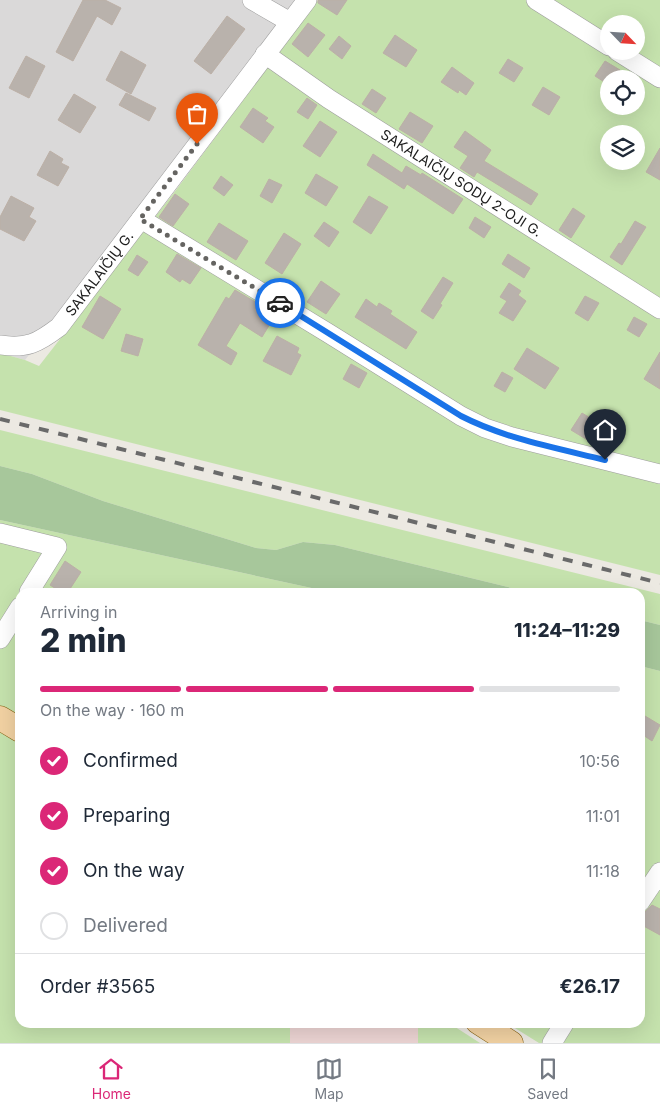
<!DOCTYPE html>
<meta charset="utf-8">
<style>
body{margin:0;font-family:Inter,sans-serif;background:#f6f6f7;color:#1f2937;height:100vh;display:flex;flex-direction:column;font-size:19px;white-space:nowrap}
*{box-sizing:border-box;margin:0}
p{font-size:16px;color:#747a83}
.icon{flex:none;width:28px;height:28px;fill:none;stroke:currentColor;stroke-width:2;stroke-linecap:round;stroke-linejoin:round}
.map{position:relative;flex:1;overflow:hidden}
.side{position:absolute;left:15px;top:588px;width:630px;height:440px;display:flex;flex-direction:column;background:#fff;border-radius:15px;box-shadow:0 5px 20px #0002}
.side>*{flex:none}
.needle{width:32px;rotate:115deg}
.tools{position:absolute;left:600px;top:15px;display:grid;gap:10px}
.tools a{display:grid;place-items:center;width:45px;height:45px;border-radius:50%;background:#fff;box-shadow:0 5px 20px #0002;font-size:25px}
.pin{position:absolute;display:grid;place-items:center;width:42px;height:42px;color:#fff;margin:-51px -21px;border-radius:50% 50% 50% 0;rotate:-45deg;box-shadow:0 0 5px #0007}
.pin .icon{rotate:45deg}
.courier{position:absolute;display:grid;place-items:center;width:50px;height:50px;margin:-25px;border:4px solid #1a73e8;border-radius:50%;background:#fff;color:#222;box-shadow:0 1px 6px #0007}
.headline em{font-style:normal;font-weight:800}
.headline div{display:flex;flex-direction:column-reverse}
.headline{display:flex;align-items:center;justify-content:space-between;height:85px;padding:0 25px}
h1{font-size:32px;font-weight:800;line-height:38px}
.bar{display:grid;grid-template-columns:repeat(4,1fr);gap:8px 5px;align-content:center;height:60px;padding:0 25px}
.bar i{height:6px;border-radius:4px;background:#e0e1e3}
.bar .active{background:#db2777}
.bar p{grid-column:span 4}
.line{display:flex;align-items:center;gap:12px;padding:0 25px;border-top:1px solid #e0e1e3}
.line div{flex:1}
ol{padding:0 25px;list-style:none}
li{display:flex;align-items:center;gap:15px;height:55px}
li p{margin-inline-start:auto}
li .icon{padding:5px;border-radius:50%;background:#db2777;color:#fff;stroke-width:4}
li:last-child{color:#747a83}
li i{width:28px;height:28px;border:2px solid #e0e1e3;border-radius:50%}
.dock{display:flex;justify-content:space-around;align-items:center;height:70px;border-top:1px solid #e0e1e3;background:#fff;font-size:14px;color:#747a83}
.dock a{display:grid;justify-items:center;gap:2px}
.dock .active{color:#db2777}
.map>svg:first-child{display:block}
.residential{fill:#dad9d9}
.commercial{fill:#ecd4d3}
.grass{fill:#c5e2ad;fill-rule:evenodd}
.forest{fill:#a7c79b}
.building{fill:#b9b2ac;stroke:#bcb0a6}
.lines{fill:none;stroke-linecap:round;stroke-linejoin:round}
.minor-casing{stroke:#9d9d9d;stroke-width:20}
.major-casing{stroke:#84600f;stroke-width:25}
.minor{stroke:#fff;stroke-width:19}
.major{stroke:#f1d1a2;stroke-width:24}
.rail{stroke:#6a6a6a;stroke-width:4;stroke-dasharray:10 10;stroke-linecap:butt}
.done{stroke:#656461;stroke-width:5;stroke-dasharray:0 9}
.route{stroke:#1a73e8;stroke-width:6}
.labels{text-anchor:middle;stroke-width:4.5;stroke-linejoin:round;paint-order:stroke}
.street-label{font-size:14px;fill:#1c1c1c;stroke:#fff}
</style>
<div class="map">
<svg width="660" height="1043" viewBox="0 0 660 1043">
<rect width="100%" height="100%" fill="#ece9e2"/>
<path class="residential" d="M0,0H301L25,360L0,353Z"/>
<rect class="commercial" x="290" y="1023" width="128" height="20"/>
<g class="grass">
<path d="M318,0H660V575L0,410V353L25,360L39,366L176,190ZM609,24H636V51H609ZM609,79H636V106H609ZM609,134H636V161H609Z"/>
<path d="M0,430L660,594V625L640,620V592H528L335,545L303,542L276,550L256,548L103,501L32,474L0,466Z"/>
<path d="M0,520L330,592H20V719L0,706Z"/>
<path d="M640,666L660,671V1043H539L507,1023L640,1022Z"/>
<path d="M0,732L20,744V1022L290,1023V1043H0Z"/>
<path d="M418,1023H449L480,1043H418Z"/>
</g>
<g class="forest">
<path d="M0,466L32,474L103,501L256,548L276,550L303,542L335,545L528,592H330L0,520Z"/>
<path d="M640,620L660,625V671L640,666Z"/>
</g>
<g class="building">
<path d="M83,0H105L121,8L112,25L97,16L73,61L56,52Z"/>
<path d="M318,0H347L337,15L318,3Z"/>
<path d="M227,16L245,29L211,74L194,61Z"/>
<path d="M308,23L325,35L308,57L292,44Z"/>
<path d="M395,35L417,50L406,67L383,53Z"/>
<path d="M339,36L351,46L342,59L329,49Z"/>
<path d="M121,51L146,65L131,94L106,80Z"/>
<path d="M26,56L45,66L29,98L9,88Z"/>
<path d="M508,59L523,68L514,82L499,73Z"/>
<path d="M605,61L620,70L614,79H609V85L595,76Z"/>
<path d="M452,67L474,83L466,95L459,90L458,93L441,82Z"/>
<path d="M543,87L560,97L549,115L532,105Z"/>
<path d="M372,89L386,98L376,113L362,104Z"/>
<path d="M126,93L156,108L149,121L119,105Z"/>
<path d="M74,94L96,107L80,133L58,120Z"/>
<path d="M307,98L317,105L308,119L297,112Z"/>
<path d="M253,108L268,118L265,121L274,127L263,143L240,127Z"/>
<path d="M410,112L433,126L422,143L399,129Z"/>
<path d="M320,121L337,132L320,157L303,146Z"/>
<path d="M465,131L491,150L484,161L538,194L531,205L477,172L474,177L460,168L468,156L454,147Z"/>
<path d="M660,148V180L646,172Z"/>
<path d="M50,151L63,159L61,163L69,167L58,186L37,175Z"/>
<path d="M373,154L402,173L406,166L421,175L422,173L463,199L453,214L407,184L404,189L367,165Z"/>
<path d="M316,174L338,187L326,206L305,193Z"/>
<path d="M221,176L233,185L224,196L213,188Z"/>
<path d="M269,179L282,185L272,203L260,196Z"/>
<path d="M175,194L189,204L173,226L159,217Z"/>
<path d="M11,196L34,208L29,217L36,221L24,241L0,229V217Z"/>
<path d="M369,196L388,207L371,234L353,222Z"/>
<path d="M573,208L585,216L571,238L559,230Z"/>
<path d="M475,217L491,227L484,238L469,228Z"/>
<path d="M635,221L646,227L622,265L610,257L619,243L621,244Z"/>
<path d="M324,222L339,232L329,247L314,236Z"/>
<path d="M219,223L248,241L236,260L207,242Z"/>
<path d="M284,233L301,244L282,274L265,263Z"/>
<path d="M177,254L201,268L190,284L182,279L180,282L166,272Z"/>
<path d="M508,254L530,268L524,278L502,264Z"/>
<path d="M137,255L148,262L138,276L128,270Z"/>
<path d="M443,277L453,283L440,304L442,305L433,319L421,311Z"/>
<path d="M321,281L340,294L326,314L307,302Z"/>
<path d="M509,283L521,291L518,295L526,301L513,321L499,313L507,301L500,297Z"/>
<path d="M235,290L276,314L262,337L240,323L226,346L237,353L231,365L198,345L226,297L229,299Z"/>
<path d="M100,296L121,309L103,339L82,327Z"/>
<path d="M585,296L599,303L588,321L575,313Z"/>
<path d="M366,299L377,307L379,303L392,311L390,314L417,332L406,349L355,317Z"/>
<path d="M634,317L647,324L639,337L627,330Z"/>
<path d="M126,334L143,339L138,356L121,351Z"/>
<path d="M277,336L299,348L297,353L301,355L291,375L263,361Z"/>
<path d="M527,348L559,368L545,389L514,369Z"/>
<path d="M660,352V389L644,379Z"/>
<path d="M351,364L367,373L359,388L343,379Z"/>
<path d="M502,372L513,378L505,392L494,386Z"/>
<path d="M582,413L610,430L599,447L571,430Z"/>
<path d="M65,561L81,572L68,592H61L50,585Z"/>
<path d="M640,713L660,725L652,741L640,733Z"/>
<path d="M652,905L660,909V935L640,924L645,912Z"/>
</g>
<g class="lines">
<g class="minor-casing">
<g id="minor">
<path d="M252,0L290,22"/>
<path d="M536,0L609,46"/>
<path d="M617,51L660,78"/>
<path id="s1" d="M265,54L329,99L660,309"/>
<path d="M141,219L328,333L461,416L485,428L512,437L660,474"/>
<path id="s2" d="M0,345C27,349 38,343 59,327L307,0"/>
<path d="M0,533L57,547L29,592"/>
<path d="M0,639L20,607"/>
<path d="M640,902L660,872"/>
<path d="M552,1043L565,1022"/>
</g>
</g>
<g class="major-casing">
<g id="major">
<path d="M0,718L20,730"/>
<path d="M478,1022L511,1043"/>
</g>
</g>
<use href="#minor" class="minor"/>
<use href="#major" class="major"/>
<path class="rail" d="M0,419L660,583"/>
</g>
<g class="lines">
<path class="done" d="M197,144L140,219L280,303"/>
<path class="route" d="M280,303L461,416C506,439 556,448 605,460"/>
</g>
<g class="labels">
<g class="street-label">
<text dy="5" stroke="none"><textPath href="#s1" startOffset="235">SAKALAIČIŲ SODŲ 2-OJI G.</textPath></text>
<text dy="5" stroke="none"><textPath href="#s2" startOffset="131">SAKALAIČIŲ G.</textPath></text>
</g>
</g>
</svg>
<div class="tools">
<a><svg class="needle" viewBox="-14 -14 28 28"><path d="M0-13l5 13h-10z" fill="#e53935"/><path d="M0 13l5-13h-10z" fill="#747a83"/></svg></a>
<a><svg class="icon" aria-label="locate" viewBox="0 0 24 24"><circle cx="12" cy="12" r="6"/><path d="M12 2v4M12 18v4M2 12h4M18 12h4"/></svg></a>
<a><svg class="icon" aria-label="layers" viewBox="0 0 24 24"><path d="M12 4l9 5-9 5-9-5zM3 14l9 5 9-5"/></svg></a>
</div>
<div class="pin" style="left:197px;top:144px;background:#ea580c"><svg class="icon" aria-label="bag" viewBox="0 0 24 24"><path d="M5 8h14l-1 12H6zM9 8a3 3 0 0 1 6 0"/></svg></div>
<div class="pin" style="left:605px;top:460px;background:#1f2937"><svg class="icon" aria-label="home" viewBox="0 0 24 24"><path d="M3 11l9-7 9 7M6 9v11h12V9"/></svg></div>
<div class="courier" style="left:280px;top:303px"><svg class="icon" aria-label="car" viewBox="0 0 24 24"><path d="M5 17H2v-5l4-1 3-4h7l3 4 3 1v5h-3M9 17h6M6 11h13"/><circle cx="7" cy="17" r="2"/><circle cx="17" cy="17" r="2"/></svg></div>
<section class="side">
<div class="headline"><div><h1>2 min</h1><p>Arriving in</p></div><em>11:24–11:29</em></div>
<div class="bar"><i class="active"></i><i class="active"></i><i class="active"></i><i></i><p>On the way · 160 m</p></div>
<ol>
<li><svg class="icon" aria-label="check" viewBox="0 0 24 24"><path d="M5 12l5 5 9-10"/></svg>Confirmed<p>10:56</p></li>
<li><svg class="icon" aria-label="check" viewBox="0 0 24 24"><path d="M5 12l5 5 9-10"/></svg>Preparing<p>11:01</p></li>
<li><svg class="icon" aria-label="check" viewBox="0 0 24 24"><path d="M5 12l5 5 9-10"/></svg>On the way<p>11:18</p></li>
<li><i></i>Delivered</li>
</ol>
<div class="line" style="height:65px"><div>Order #3565</div><b>€26.17</b></div>
</section>
</div>
<nav class="dock">
<a class="active"><svg class="icon" aria-label="home" viewBox="0 0 24 24"><path d="M3 11l9-7 9 7M6 9v11h12V9"/></svg>Home</a>
<a><svg class="icon" aria-label="map" viewBox="0 0 24 24"><path d="M3 6l6-2 6 2 6-2v14l-6 2-6-2-6 2zM9 4v14M15 6v14"/></svg>Map</a>
<a><svg class="icon" aria-label="saved" viewBox="0 0 24 24"><path d="M7 4h10v16l-5-4-5 4z"/></svg>Saved</a>
</nav>
